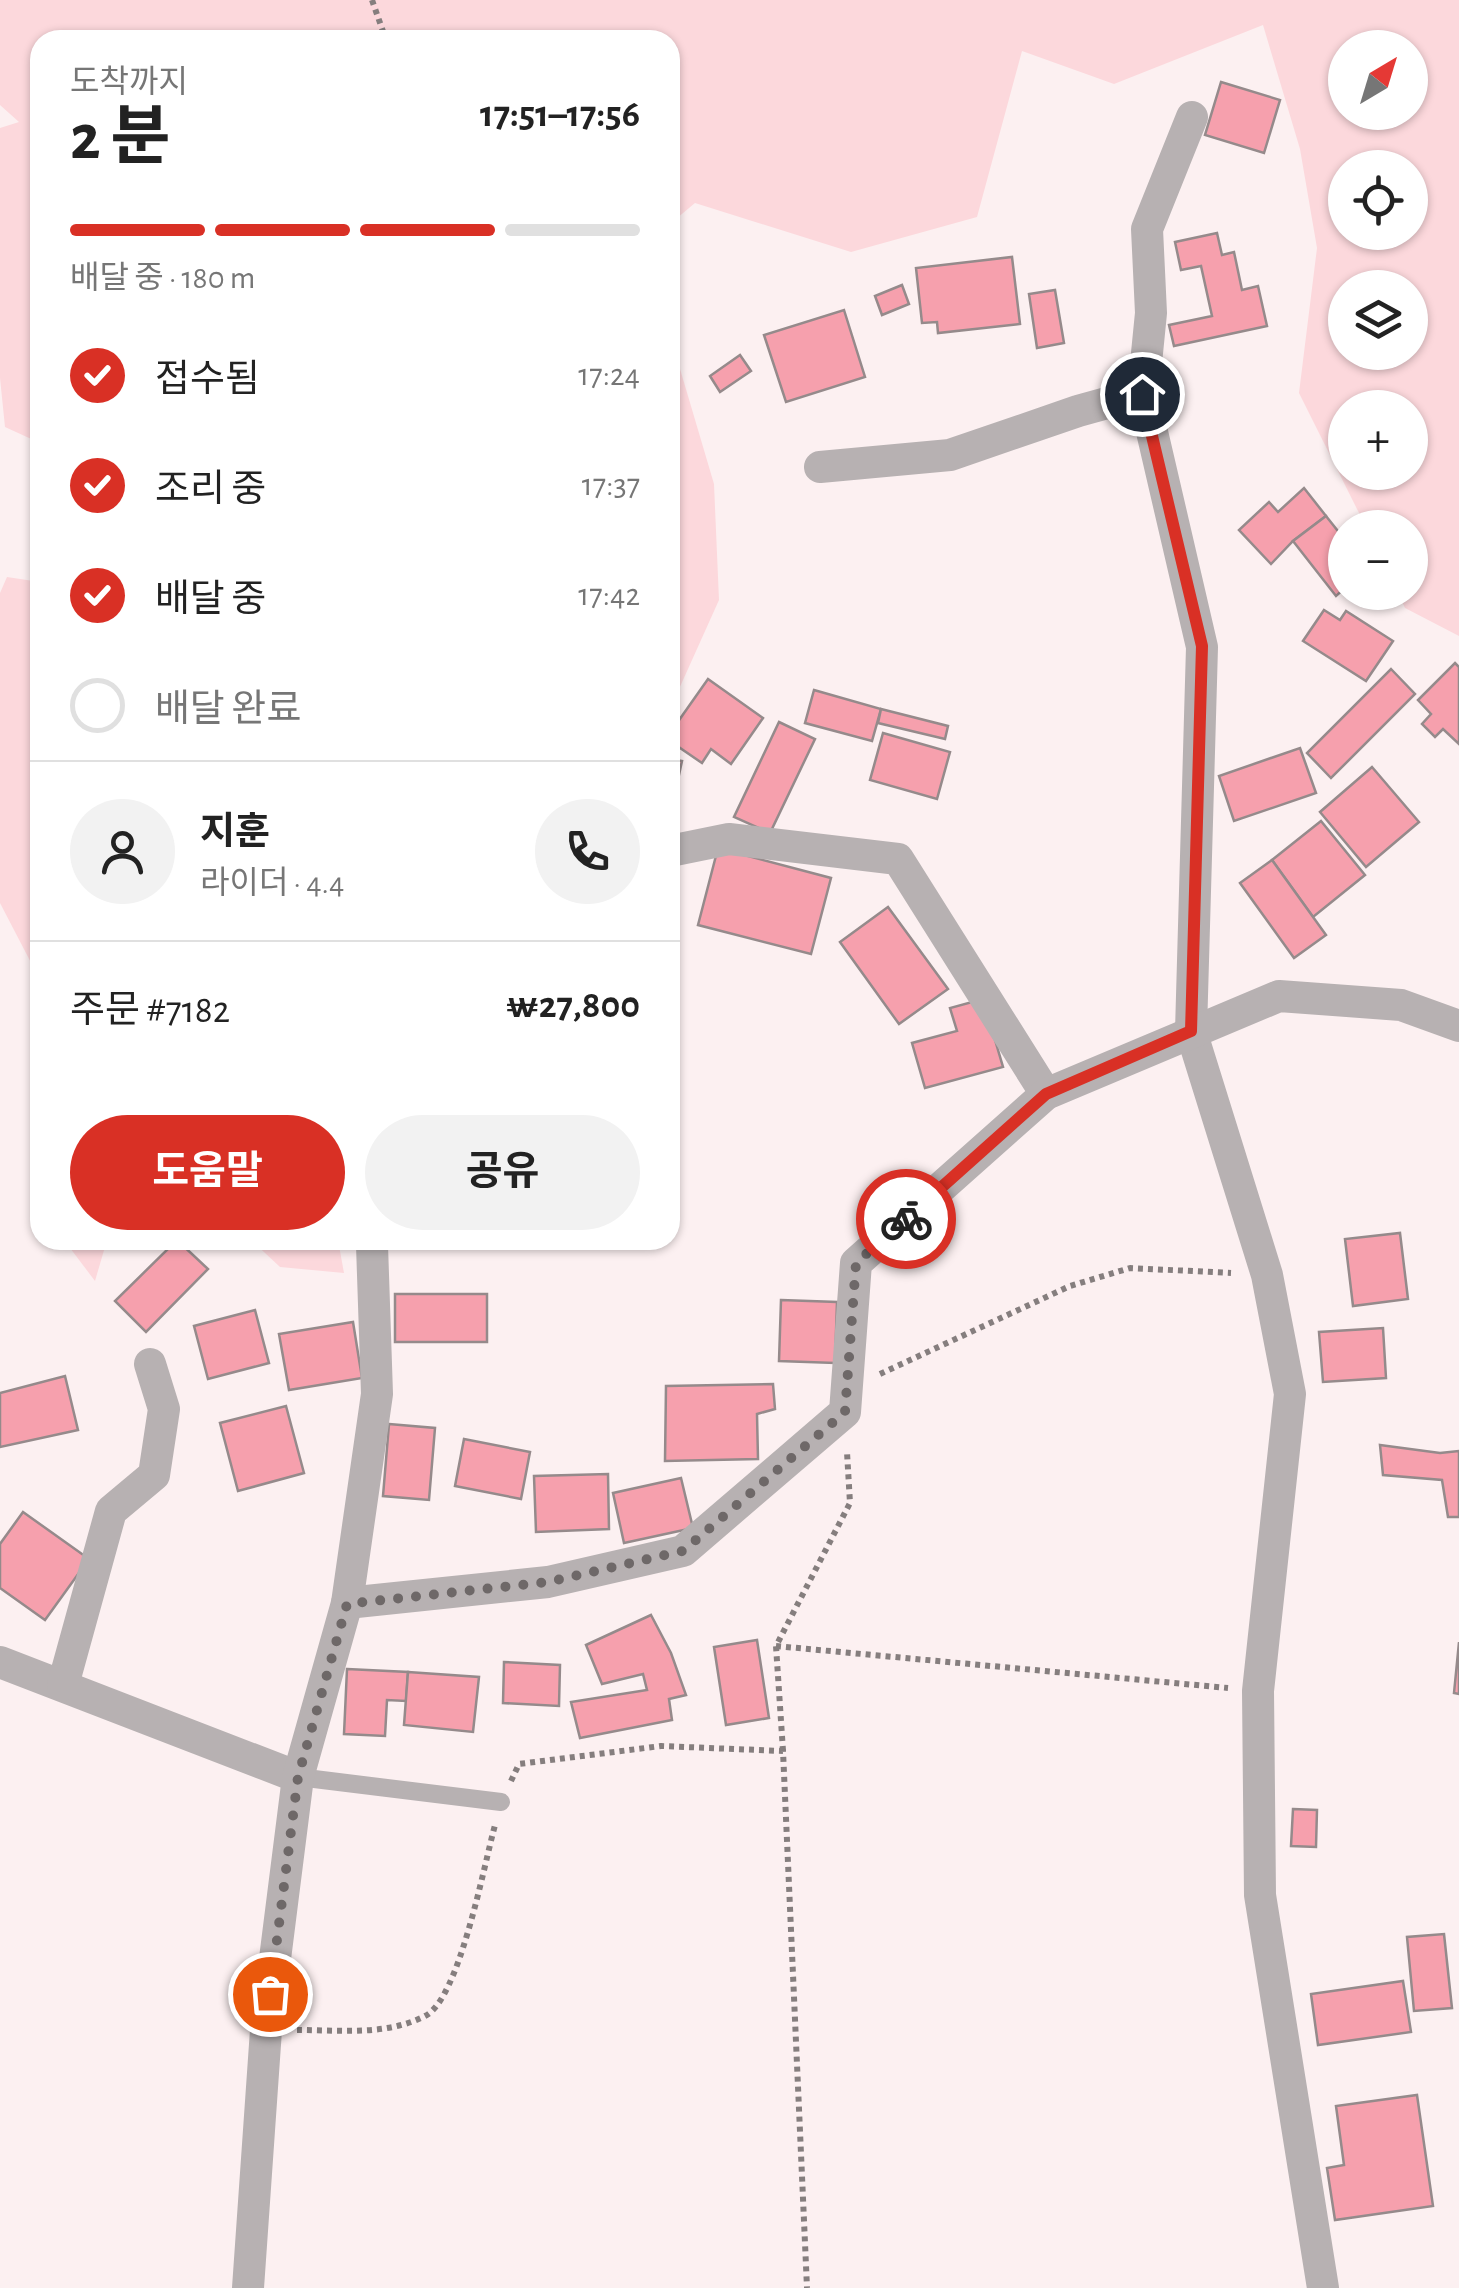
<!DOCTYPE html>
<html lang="ko">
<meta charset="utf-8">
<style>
body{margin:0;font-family:"Alegreya Sans","Noto Sans KR",sans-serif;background:#f2f2f2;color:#222;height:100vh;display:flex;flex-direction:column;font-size:38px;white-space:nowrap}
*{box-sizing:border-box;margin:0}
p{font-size:32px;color:#767676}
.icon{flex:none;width:55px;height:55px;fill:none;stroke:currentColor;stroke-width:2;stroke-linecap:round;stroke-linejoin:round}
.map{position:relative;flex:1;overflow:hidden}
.drawer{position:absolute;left:30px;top:30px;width:650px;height:1220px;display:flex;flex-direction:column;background:#fff;border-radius:30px;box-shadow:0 2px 8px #0004}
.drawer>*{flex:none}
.needle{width:65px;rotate:38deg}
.tools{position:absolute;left:1328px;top:30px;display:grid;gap:20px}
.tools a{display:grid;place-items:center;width:100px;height:100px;border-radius:50%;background:#fff;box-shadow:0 2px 8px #0004;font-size:50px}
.pin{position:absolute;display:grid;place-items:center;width:85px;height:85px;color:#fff;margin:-42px;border:5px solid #fff;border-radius:50%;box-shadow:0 2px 10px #0007}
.courier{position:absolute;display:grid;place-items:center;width:100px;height:100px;margin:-50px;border:8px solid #d93025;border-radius:50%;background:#fff;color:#222;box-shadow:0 2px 12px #0007}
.headline em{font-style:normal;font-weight:700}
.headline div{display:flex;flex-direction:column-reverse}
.headline{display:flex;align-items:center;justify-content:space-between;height:170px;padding:0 40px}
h1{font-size:65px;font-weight:700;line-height:75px}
.bar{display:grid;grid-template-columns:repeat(4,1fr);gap:15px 10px;align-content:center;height:120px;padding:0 40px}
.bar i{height:12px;border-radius:8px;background:#e0e0e0}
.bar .active{background:#d93025}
.bar p{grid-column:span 4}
.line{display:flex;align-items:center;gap:25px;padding:0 40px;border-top:2px solid #e0e0e0}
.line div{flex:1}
.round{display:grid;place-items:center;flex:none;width:105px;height:105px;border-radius:52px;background:#f2f2f2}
ol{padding:0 40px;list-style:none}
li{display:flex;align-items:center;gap:30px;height:110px}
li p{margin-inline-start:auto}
li .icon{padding:10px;border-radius:50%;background:#d93025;color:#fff;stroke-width:4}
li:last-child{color:#767676}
li i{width:55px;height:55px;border:5px solid #e0e0e0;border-radius:50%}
.button{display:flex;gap:20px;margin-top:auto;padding:20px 40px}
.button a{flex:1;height:115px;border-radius:60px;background:#d93025;color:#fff;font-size:40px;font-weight:700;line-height:115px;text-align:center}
.button a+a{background:#f2f2f2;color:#222}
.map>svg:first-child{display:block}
.green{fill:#fcd8dc;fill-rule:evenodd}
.building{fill:#f6a0ad;stroke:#958a8b;stroke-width:2.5}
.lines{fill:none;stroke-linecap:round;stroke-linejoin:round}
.path{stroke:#857e7e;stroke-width:6;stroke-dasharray:5 5;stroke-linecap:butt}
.lane{stroke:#b7b1b2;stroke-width:18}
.street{stroke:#b7b1b2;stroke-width:32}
.done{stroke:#6e6868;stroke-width:10;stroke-dasharray:0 18}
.route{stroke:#d93025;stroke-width:12}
</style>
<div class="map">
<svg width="1459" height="2288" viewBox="0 0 1459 2288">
<rect width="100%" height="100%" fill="#fcf0f1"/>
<g class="green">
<path d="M0,0H1459V636L1405,608L1398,593L1410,592V528L1366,527L1299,393L1317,248L1300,149L1263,25L1114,84L1022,51L977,217L851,252L695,203L670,224V40H40V443L5,427L0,378V128L19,122L0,105ZM1345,48H1410V112H1345ZM1345,168H1410V232H1345ZM1345,288H1410V352H1345ZM1345,408H1410V472H1345Z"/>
<path d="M670,335L714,484L719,600L670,709Z"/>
<path d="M7,577L40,582V980L0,903V593Z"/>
<path d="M64,1240H107L95,1281Z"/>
<path d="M251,1240H338L344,1273L280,1267Z"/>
</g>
<g class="building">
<path d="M1221,82L1280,100L1264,153L1205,135Z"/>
<path d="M1217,233L1222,255L1234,252L1242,290L1258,286L1267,326L1174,346L1169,325L1212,316L1201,266L1181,270L1175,242Z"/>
<path d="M1012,257L1020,324L938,333L937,322L922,323L916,268Z"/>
<path d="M902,285L909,304L882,315L875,296Z"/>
<path d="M1055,290L1064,343L1037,348L1029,294Z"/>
<path d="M844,310L865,377L786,402L764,335Z"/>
<path d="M740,355L751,371L720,392L710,376Z"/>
<path d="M1304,488L1326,516L1293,541L1271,564L1239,530L1269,502L1278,512Z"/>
<path d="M1326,516L1345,540V588L1336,596L1293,541Z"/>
<path d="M1324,610L1340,620L1346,611L1393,641L1366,681L1303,641Z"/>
<path d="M1455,663L1459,667V744L1443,729L1435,737L1422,724L1431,714L1418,700Z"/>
<path d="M1391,669L1415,694L1331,778L1307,753Z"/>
<path d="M708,679L763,718L731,764L711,749L702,763L670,741V733Z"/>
<path d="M814,690L881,709L872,741L805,723Z"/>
<path d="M881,709L948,726L945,739L878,723Z"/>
<path d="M779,722L815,739L770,833L734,817Z"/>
<path d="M883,733L950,752L937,799L870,780Z"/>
<path d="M1300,748L1316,793L1234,821L1219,776Z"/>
<path d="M670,759L682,761L674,798L670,797Z"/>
<path d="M1372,767L1419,822L1366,867L1320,812Z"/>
<path d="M1321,821L1365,875L1313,917L1272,860Z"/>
<path d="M718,848L831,878L811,954L698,925Z"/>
<path d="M1272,860L1326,935L1294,958L1240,883Z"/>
<path d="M888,907L948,989L899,1024L840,942Z"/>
<path d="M983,999L1003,1067L925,1088L912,1043L957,1031L950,1008Z"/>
<path d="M1400,1233L1408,1299L1353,1306L1345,1239Z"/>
<path d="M177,1240L208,1269L146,1332L115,1301Z"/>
<rect x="395" y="1294" width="92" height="48"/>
<path d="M781,1300L837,1302L835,1363L779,1361Z"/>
<path d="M255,1310L269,1363L208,1379L194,1326Z"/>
<path d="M353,1322L362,1378L289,1390L279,1334Z"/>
<path d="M1383,1328L1386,1378L1323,1382L1319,1332Z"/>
<path d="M65,1376L78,1430L0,1447V1393Z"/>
<path d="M773,1384L775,1409L757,1414L758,1459L665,1461L666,1386Z"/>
<path d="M286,1406L304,1473L238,1491L220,1423Z"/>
<path d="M389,1424L435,1428L429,1500L383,1496Z"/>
<path d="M464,1439L530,1452L521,1499L455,1486Z"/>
<path d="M1380,1445L1440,1453L1459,1451V1517H1448L1442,1480L1383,1475Z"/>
<path d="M608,1474L609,1529L536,1532L534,1476Z"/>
<path d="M681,1478L693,1528L624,1543L613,1493Z"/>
<path d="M23,1512L89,1559L45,1620L0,1588V1544Z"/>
<path d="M651,1615L671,1653L686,1695L669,1699L672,1720L580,1738L571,1702L647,1690L643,1674L602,1684L586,1645Z"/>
<path d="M757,1640L769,1718L726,1725L714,1647Z"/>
<path d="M1459,1642V1694L1454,1693Z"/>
<path d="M504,1662L560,1665L559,1706L503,1703Z"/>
<path d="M347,1669L408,1672L406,1701L387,1700L385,1736L344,1734Z"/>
<path d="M408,1672L479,1677L473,1732L404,1725Z"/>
<path d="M1293,1809L1317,1810L1316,1847L1291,1846Z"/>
<path d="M1444,1934L1452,2008L1414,2011L1407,1937Z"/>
<path d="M1403,1981L1411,2032L1318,2045L1311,1994Z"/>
<path d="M1417,2095L1433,2206L1335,2220L1327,2168L1344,2165L1336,2106Z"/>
</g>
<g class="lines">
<g class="path">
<path d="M372,0L386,40"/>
<path d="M880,1374L1070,1286L1130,1268L1231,1273"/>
<path d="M776,1646L1228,1688"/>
<path d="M783,1751L776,1646L850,1503L847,1452"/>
<path d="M511,1781L519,1764L661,1746L783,1751L807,2288"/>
<path d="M297,2030C340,2030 386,2036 425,2016C459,2000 484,1865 495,1825"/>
</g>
<path class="lane" d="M298,1777L501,1802"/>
<g class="street">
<path d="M1192,117L1147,229L1151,313L1143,393L1202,647L1191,1031L1267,1275L1290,1394L1258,1691L1260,1895L1323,2288"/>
<path d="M820,467L950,455L1078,411L1143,393"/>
<path d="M670,851L729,839L898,859L1046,1094"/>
<path d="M347,1603L548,1582L683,1551L845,1412L856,1263L1046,1094L1279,996L1401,1005L1459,1026"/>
<path d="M0,1662L298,1777L266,2030L248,2288"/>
<path d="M63,1685L111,1511L154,1475L164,1409L150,1364"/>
<path d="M298,1777L347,1603L377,1394L372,1245"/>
</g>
</g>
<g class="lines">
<path class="done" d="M270,1994L298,1777L347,1604L548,1582L683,1551L845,1412L856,1263L906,1219"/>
<path class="route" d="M906,1219L1046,1094L1191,1031L1202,646L1142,394"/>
</g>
</svg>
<div class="tools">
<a><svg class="needle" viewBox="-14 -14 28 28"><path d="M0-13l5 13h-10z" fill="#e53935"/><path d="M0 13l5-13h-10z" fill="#767676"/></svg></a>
<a><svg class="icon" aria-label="locate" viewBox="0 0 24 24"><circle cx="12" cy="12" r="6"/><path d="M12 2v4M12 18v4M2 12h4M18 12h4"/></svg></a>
<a><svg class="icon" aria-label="layers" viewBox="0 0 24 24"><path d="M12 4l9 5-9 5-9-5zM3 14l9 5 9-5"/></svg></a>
<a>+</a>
<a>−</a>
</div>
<div class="pin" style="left:270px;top:1994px;background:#ea580c"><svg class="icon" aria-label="bag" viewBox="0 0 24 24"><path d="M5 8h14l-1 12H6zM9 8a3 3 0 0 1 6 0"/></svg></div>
<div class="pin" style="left:1142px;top:394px;background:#1f2937"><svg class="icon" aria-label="home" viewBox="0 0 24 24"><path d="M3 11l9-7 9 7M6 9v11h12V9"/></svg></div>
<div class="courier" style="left:906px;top:1219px"><svg class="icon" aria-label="bike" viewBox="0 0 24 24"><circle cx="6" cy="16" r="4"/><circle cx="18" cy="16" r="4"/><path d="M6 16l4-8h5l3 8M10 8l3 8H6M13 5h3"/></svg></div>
<section class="drawer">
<div class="headline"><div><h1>2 분</h1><p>도착까지</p></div><em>17:51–17:56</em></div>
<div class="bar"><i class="active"></i><i class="active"></i><i class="active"></i><i></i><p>배달 중 · 180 m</p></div>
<ol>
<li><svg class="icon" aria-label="check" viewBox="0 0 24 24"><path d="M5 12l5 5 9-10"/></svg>접수됨<p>17:24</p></li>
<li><svg class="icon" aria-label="check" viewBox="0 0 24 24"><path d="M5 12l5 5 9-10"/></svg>조리 중<p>17:37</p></li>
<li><svg class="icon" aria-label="check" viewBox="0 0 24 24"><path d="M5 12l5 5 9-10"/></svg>배달 중<p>17:42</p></li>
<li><i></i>배달 완료</li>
</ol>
<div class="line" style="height:180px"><a class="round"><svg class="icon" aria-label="person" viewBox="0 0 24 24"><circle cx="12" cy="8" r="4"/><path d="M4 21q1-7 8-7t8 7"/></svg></a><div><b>지훈</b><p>라이더 · 4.4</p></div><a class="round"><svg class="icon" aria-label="phone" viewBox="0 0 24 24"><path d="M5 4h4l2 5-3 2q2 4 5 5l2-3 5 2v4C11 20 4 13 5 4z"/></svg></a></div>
<div class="line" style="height:130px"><div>주문 #7182</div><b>₩27,800</b></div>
<div class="button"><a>도움말</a><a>공유</a></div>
</section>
</div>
